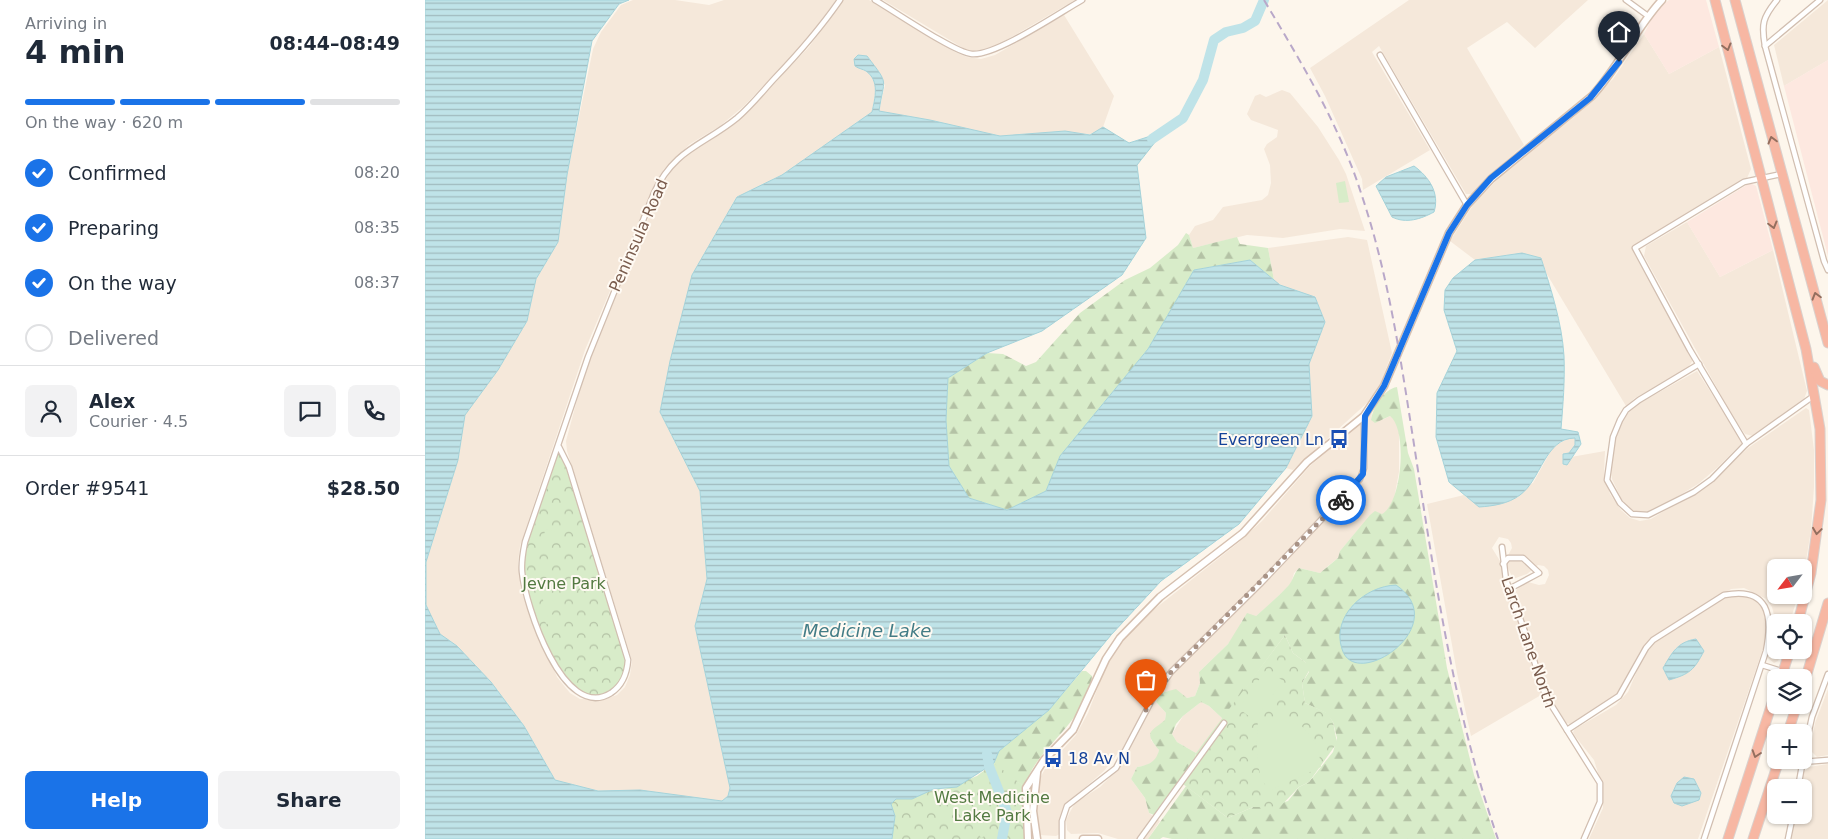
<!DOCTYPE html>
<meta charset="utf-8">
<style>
body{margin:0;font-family:"DejaVu Sans",sans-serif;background:#f2f2f3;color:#1f2937;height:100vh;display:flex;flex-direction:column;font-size:19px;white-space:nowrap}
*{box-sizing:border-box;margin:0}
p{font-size:16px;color:#747a83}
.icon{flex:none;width:28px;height:28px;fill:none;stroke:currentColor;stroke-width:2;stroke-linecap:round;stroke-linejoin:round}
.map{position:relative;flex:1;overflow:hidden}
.drawer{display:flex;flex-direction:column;background:#fff;width:425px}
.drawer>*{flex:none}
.needle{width:32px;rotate:239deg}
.fabs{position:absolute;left:1342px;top:559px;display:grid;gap:10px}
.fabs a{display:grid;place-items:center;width:45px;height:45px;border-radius:8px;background:#fff;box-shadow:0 1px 4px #0004;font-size:25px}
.pin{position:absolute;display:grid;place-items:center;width:42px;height:42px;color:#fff;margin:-51px -21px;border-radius:50% 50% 50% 0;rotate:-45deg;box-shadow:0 0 5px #0007}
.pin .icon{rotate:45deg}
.courier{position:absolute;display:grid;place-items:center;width:50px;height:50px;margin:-25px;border:4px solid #1a73e8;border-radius:50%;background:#fff;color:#222;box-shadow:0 1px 6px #0007}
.overview em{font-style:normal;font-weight:700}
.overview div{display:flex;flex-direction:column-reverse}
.overview{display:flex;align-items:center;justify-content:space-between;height:85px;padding:0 25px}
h1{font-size:32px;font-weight:700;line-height:38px}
.bar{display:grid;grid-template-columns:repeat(4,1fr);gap:8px 5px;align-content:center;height:60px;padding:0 25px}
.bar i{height:6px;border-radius:4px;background:#e0e1e3}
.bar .current{background:#1a73e8}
.bar p{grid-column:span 4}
.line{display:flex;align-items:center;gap:12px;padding:0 25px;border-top:1px solid #e0e1e3}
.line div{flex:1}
.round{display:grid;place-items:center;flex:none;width:52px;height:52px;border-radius:8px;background:#f2f2f3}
ol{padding:0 25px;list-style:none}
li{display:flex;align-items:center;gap:15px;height:55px}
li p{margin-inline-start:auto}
li .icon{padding:5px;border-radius:50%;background:#1a73e8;color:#fff;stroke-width:4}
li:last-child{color:#747a83}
li i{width:28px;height:28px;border:2px solid #e0e1e3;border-radius:50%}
.primary-button{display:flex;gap:10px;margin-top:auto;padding:10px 25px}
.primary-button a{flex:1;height:58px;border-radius:8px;background:#1a73e8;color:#fff;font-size:20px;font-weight:700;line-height:58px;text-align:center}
.primary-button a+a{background:#f2f2f3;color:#1f2937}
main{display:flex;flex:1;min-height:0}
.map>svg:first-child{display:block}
.residential{fill:#f5e8da}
.commercial{fill:#fde8e0}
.forest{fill:url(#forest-firs);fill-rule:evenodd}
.park{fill:url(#park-crowns)}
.garden{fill:#d8ecc9}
.water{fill:url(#water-rules);stroke:#a5d3da}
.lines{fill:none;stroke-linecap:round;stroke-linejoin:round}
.river{stroke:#bfe3e8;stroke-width:10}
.street-casing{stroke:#d1beb0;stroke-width:7}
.secondary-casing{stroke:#d6c0b0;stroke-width:9}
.highway-casing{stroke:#dad1cd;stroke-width:11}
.street{stroke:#fff;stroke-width:4.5}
.secondary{stroke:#fff;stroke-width:6}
.highway{stroke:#f7b7a3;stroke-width:9}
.rail{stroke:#b9a8c9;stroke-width:2;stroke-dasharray:8 5;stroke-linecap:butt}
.oneway{stroke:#936e5e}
.done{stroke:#a89285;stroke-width:5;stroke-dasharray:0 9}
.route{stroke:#1a73e8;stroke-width:6}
.labels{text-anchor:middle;stroke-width:4;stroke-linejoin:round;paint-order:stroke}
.street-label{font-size:16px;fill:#7a5c4d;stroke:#fffaf3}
.transit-label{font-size:16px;fill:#164399;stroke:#fffaf3;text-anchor:end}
.park-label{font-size:16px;fill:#537a41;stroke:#fffaf3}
.water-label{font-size:18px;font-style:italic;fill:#437c86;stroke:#fffaf3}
</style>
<main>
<section class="drawer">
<div class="overview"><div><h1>4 min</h1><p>Arriving in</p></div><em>08:44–08:49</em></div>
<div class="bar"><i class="current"></i><i class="current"></i><i class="current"></i><i></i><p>On the way · 620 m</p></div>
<ol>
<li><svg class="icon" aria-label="check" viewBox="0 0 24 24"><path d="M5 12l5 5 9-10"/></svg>Confirmed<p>08:20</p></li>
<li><svg class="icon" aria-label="check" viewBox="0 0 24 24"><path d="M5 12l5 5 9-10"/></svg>Preparing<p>08:35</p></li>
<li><svg class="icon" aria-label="check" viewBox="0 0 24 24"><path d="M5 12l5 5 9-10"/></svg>On the way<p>08:37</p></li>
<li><i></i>Delivered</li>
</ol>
<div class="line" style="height:90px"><a class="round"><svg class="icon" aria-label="person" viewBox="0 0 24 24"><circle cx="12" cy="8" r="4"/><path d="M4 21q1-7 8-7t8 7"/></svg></a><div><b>Alex</b><p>Courier · 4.5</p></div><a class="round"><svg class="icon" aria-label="chat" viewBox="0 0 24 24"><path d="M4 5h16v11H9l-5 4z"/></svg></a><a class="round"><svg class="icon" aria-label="phone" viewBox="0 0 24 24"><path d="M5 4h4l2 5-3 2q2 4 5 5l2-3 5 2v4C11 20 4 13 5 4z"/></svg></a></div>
<div class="line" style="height:65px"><div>Order #9541</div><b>$28.50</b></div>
<div class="primary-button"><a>Help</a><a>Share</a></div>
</section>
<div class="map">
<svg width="1403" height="839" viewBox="0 0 1403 839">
<defs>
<pattern id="forest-firs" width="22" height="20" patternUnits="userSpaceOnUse" patternTransform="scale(1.25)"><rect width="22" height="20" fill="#d8ecc9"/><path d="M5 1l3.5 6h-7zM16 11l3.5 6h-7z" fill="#b4c2a5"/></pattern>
<pattern id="park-crowns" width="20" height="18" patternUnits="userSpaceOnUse" patternTransform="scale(1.25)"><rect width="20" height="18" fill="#d8ecc9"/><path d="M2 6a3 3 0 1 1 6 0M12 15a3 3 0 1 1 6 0" fill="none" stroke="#b4c2a5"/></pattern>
<pattern id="water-rules" width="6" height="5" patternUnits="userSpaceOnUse" patternTransform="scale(1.25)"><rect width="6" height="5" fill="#bfe3e8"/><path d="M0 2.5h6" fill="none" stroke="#a0bbbe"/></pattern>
</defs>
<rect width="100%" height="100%" fill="#fdf6ec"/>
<g class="residential">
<path d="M208,0H250L284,5L299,0H411L382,40L319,106L295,126L265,144L239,169L231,182L160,350L95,546L93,562L99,598L132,677L145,693L155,699L178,700L192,695L200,687L205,675L207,661L142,451L141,441L163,359L238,184L250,165L262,153L308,124L324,110L384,47L418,0H444L530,52L542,57L556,59L570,55L639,15L689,96L678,127L665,135L640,131L575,136L505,120L454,111L460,85L442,56L434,69L440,70L448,78L451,88L447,112L357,175L312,197L235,412L275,491L282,579L270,626L305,788L303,796L297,801L215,790L173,791L130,780L99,726L66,682L32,646L15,634L1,605V562L33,460L40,415L73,370L102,321L111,279L133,242L142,175L168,49L176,32L196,5Z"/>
<path d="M458,0H650L568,48L548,52L538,48Z"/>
<path d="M984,0H1163L1110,48L1082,22L1042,48L1099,145L1059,180L1047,194H1041L954,46L947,52L1005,150L938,190L937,179L900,96L885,68Z"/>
<path d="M1403,0V60L1359,86L1349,45Z"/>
<path d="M1219,34L1244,74L1294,47L1326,169L1322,178L1210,248L1209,253L1268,360L1262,369L1210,398L1201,406L1120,271L1116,258L1097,253L1050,260L1025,241L1050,202L1082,170L1148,118L1188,79Z"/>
<path d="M857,90L865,93L893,127L914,160L921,174L940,231L915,229L858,238L822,235L768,248L764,235L770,226L788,220L798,207L837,200L843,195L846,183L845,165L839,149L842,144L852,137L853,130L826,120L822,114L830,96L835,94L841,97Z"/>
<path d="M1262,222L1295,277L1348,250L1382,391L1378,402L1328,436L1320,434L1308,417L1219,256L1221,246Z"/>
<path d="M923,237L942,240L967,353L953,390L942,403L868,470L861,468L887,416L884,364L900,322L890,297L855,285L849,280L843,248Z"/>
<path d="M1272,371L1316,439V444L1293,467L1273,484L1224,514H1211L1203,508L1196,498L1187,479L1185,462L1193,426L1201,415L1215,403Z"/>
<path d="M1381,408L1384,410L1389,450V487L1386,530L1379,574V568H1351V595H1373L1365,622H1351V650H1357L1353,661L1349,663L1343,658L1349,631L1350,619L1347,607L1341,599L1332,594L1319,588L1306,589L1227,637L1219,647L1199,686L1190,698L1145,724L1141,723L1122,692L1090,593L1094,586L1103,582L1114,585L1120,584L1124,575L1123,570L1119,566L1113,565L1102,574L1088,579L1080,561L1087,548L1086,543L1083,539L1074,537L1067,548L1075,561L1116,695L1046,736L1032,673L1002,504L1039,495L1054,507L1108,483L1128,447L1144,438H1150V445L1144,453L1142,465L1146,457L1180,451L1179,473L1185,494L1196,510L1205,518L1215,521L1226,519L1283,484L1323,448Z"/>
<path d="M947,413L946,420H957L965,416L970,419L974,429V472L969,499L963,511L932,531L915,551L913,558L903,566L895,573L874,568L869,573L866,584L843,606L831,616L817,620L812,633L803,644L774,672L775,683L770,696L762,698L744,691L736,693L731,702L741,713L740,720L726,740L734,750L732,759L722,765L712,767L706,779L720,798L724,813L735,821L723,839H693L673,833L646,834L642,830L641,820L645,812L650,803L675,787L684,778L698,757L693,753L679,771L641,804L635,818V834L631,836L614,835L610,799L612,784L620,769L651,735L663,713L680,669L694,645L717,619L813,543L837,521L885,466Z"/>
<path d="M1315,595L1332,600L1339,607L1345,628L1273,839H1164L1178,808V789L1169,760L1150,736L1148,732L1150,729L1191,705L1203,692L1218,657L1228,644L1303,596Z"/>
<path d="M1403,689V755L1392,757L1385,750L1390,723Z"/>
<path d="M776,702L784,706L798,719L771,753L752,742L747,734L758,716Z"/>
<path d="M1403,764V839H1366L1371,815H1379V788L1375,787L1377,773L1384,767Z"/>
</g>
<g class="commercial">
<path d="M1244,0H1281L1294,47L1244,74L1219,34L1230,12Z"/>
<path d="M1403,60V256L1359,86Z"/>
<path d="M1325,183L1331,186L1348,250L1295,277L1262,222Z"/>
</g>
<g class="forest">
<path d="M761,233L764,235L768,248L812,237L815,244L843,248L849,280L825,260L769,270L723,349L635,456L621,491L582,510L544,498L524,466L521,420L523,378L562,353L578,354L601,366L611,362L655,313L700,280L725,268L753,245Z"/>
<path d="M972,387L983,453L989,469L1022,668L1049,775L1071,839H747L738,837L735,839H723L761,786L803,818L828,807H841L863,801L874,787L884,782L908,752L912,738L908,722L901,713L880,703L877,683L884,672L880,662L868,653L860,635L798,719L784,706L776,702L758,716L751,724L747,734L752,742L771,753L770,758L729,815L724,813L720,798L706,779L712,767C724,765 731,762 734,750C718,731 726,732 740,720L741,713L731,702L736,693L751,689L762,698L770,696L775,683L774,672L803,644L822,613L831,616C842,606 854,596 864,585C868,580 869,573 874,568L895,573L913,558L915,551L945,515L950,511L957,514C977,503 983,430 965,416L950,423L946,420C948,407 959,389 972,387ZM978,590L987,603L925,608L946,592Z"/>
<path d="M657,671H661L667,676C665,720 602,755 601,788L571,766L569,763L574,751L624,710Z"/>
</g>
<g class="park">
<path d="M134,447L140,457L200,646L202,669L194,687L175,697L154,693L131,669L107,612L100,590L97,554Z"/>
<path d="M860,635L868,653L880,662L885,669L877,683L880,703L902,713L908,722L912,743L884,782L874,787L850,812L846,813L841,807H828L803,818L754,781L770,758L771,753Z"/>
<path d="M569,763L601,788L603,839H467L470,816L466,804L471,799H487L509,789H520L552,776Z"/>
</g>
<g class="garden">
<path d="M920,181L924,202L914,203L911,183Z"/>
<path d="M121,529L131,532L125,550L114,547Z"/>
<path d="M124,587L130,607L121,610L115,590Z"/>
<path d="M133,613L135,620L121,624L119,617Z"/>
<path d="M842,669L858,681L829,720L813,708Z"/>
<path d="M848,718L876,725L893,746L896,767L846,790C828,780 832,737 833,719Z"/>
<path d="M540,794L546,804L529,815L522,804Z"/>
<path d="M558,817L566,832L556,838L548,823Z"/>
</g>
<g class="water">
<path d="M0,0H204L194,4L167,41L142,175L133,242L111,279L102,321L73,370L40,415L33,460L1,562V605L15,634L32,646L66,682L99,726L130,780L173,791L215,790L297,801L303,796L305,788L270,626L282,579L275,491L235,412L245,361L267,275L312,197L357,175L447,112C450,98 455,81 441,71C438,69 434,69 430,66L429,59L433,55L442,56C465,86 459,77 454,111L505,120L575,136L640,131L665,135L678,127L704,143L738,132L712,165L721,238L697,275L617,331L562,353L523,378L521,420L524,466L544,498L582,510L621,491L635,456L723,349L769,270L825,260L855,285L890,297L900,322L884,364L887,416L861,468L814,524L736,581L686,635L624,710L574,751L569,763L532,787L509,789L487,799H471L466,804L470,816L467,839H0Z"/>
<path d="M989,166C1004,177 1015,193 1009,212C996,219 981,224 967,217L951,186L961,177Z"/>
<path d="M1097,253L1116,258C1126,289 1137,323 1139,356C1140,380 1138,405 1136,429L1153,432L1156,444L1142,465L1138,464V454L1144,453L1150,445V438C1120,438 1116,480 1095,495C1083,504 1068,506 1054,507L1024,482L1011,437L1012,393L1032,351L1019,310L1020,290L1028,278L1050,260Z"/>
<path d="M971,585C1030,625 930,693 917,649C906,616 940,586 971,585Z"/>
<path d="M1271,639L1279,651C1269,670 1265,674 1244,680L1238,668C1247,653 1252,642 1271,639Z"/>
<path d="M1259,777L1269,779L1276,793L1274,800L1257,806L1249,803L1246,796L1252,783Z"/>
</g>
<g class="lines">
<g class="river">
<path d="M727,139L758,118L778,80L789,40L801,32L818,28L830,21L839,0"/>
<path d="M562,754L564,766L582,812L577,839"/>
</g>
<g class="street-casing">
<g id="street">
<path d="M450,0C469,11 530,53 547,54C571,56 634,13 657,0"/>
<path d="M1201,0L1223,16"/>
<path d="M1352,0C1338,17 1336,24 1340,46L1399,261L1403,270"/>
<path d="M1340,46L1395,0"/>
<path d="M955,55L1042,205"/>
<path d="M1274,364L1214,400L1201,410L1195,420L1188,437L1182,480L1195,503L1207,514L1223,515L1269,492L1287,479L1321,444L1390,395"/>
<path d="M1321,444L1265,350L1210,248L1319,182L1356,174"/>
<path d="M134,447L144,467L203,660C202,674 198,685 186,693C138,723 100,604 97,572C96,561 98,552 100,542L163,357L229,193C249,149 279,145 312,118C326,106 337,92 349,79C373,54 395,29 415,0"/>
<path d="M1077,547L1081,580L1100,632L1120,695L1175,783V802L1159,839"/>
<path d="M1078,564L1083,558H1098L1114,573L1084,589"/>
<path d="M1337,665L1379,678"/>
<path d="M1142,730L1194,696L1221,648L1228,640L1299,595C1344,586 1348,616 1341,651L1279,839"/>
<path d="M1379,753L1387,717L1403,674"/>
<path d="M1377,762L1403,760"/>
<path d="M1373,788L1378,760"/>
<path d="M637,839V821L642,806L691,768L729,696L746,672L835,584L935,479L939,468V416"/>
<path d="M715,839L799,723"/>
<path d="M1363,839L1368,815"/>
</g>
</g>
<g class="secondary-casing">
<g id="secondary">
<path d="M612,773L608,811L612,839"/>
<path d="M603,839L601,788L619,760L648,730L681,659L695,638L735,597L818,533L882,462L939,416L959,386L1024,233L1042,205L1066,179L1167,96C1194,67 1210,29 1237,0"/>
<path d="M658,839H673"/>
</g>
</g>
<g class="highway-casing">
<g id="highway">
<path d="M1290,0L1381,349L1395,429L1396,500L1386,573L1373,622"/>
<path d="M1310,0L1403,343"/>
<path d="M1389,367L1395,381L1403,385"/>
<path d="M1356,678L1365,650"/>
<path d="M1379,684L1403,603"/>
<path d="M1363,732L1372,705"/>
<path d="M1303,839L1351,691"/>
<path d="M1328,839L1354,760"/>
</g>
</g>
<use href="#street" class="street"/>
<use href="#secondary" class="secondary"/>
<use href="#highway" class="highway"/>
<path class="rail" d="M839,0C876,62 914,124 936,193C963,273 975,355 988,438C1009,574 1028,709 1073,839"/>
</g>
<defs><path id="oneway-chevron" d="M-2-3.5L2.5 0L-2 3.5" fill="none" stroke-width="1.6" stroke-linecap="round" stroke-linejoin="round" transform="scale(1.25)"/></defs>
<g class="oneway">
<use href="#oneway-chevron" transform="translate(1302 47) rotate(75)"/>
<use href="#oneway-chevron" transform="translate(1347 140) rotate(-105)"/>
<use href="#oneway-chevron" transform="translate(1348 225) rotate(75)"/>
<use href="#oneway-chevron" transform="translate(1391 296) rotate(-106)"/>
<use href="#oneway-chevron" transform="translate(1392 531) rotate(98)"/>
<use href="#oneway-chevron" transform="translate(1331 754) rotate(108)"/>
</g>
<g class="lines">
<path class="done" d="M721,710L746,672L916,500"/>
<path class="route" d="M916,500L938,474L940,416L959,386L1024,233L1042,205L1066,178L1165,98L1194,62"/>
</g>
<defs>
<g id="bus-bare" transform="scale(1.5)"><path d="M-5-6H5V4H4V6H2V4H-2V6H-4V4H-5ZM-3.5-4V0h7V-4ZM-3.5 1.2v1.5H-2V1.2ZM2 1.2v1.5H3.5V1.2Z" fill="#1a4fb4" stroke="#fffaf3" stroke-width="2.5" paint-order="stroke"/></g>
</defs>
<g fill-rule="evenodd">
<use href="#bus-bare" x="914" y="439"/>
<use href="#bus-bare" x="628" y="758"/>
</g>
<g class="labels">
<g class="street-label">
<text transform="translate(213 235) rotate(-66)" y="6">Peninsula Road</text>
<text transform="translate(1104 642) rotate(71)" y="6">Larch Lane North</text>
</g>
<g class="transit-label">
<text x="899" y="445">Evergreen Ln</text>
<text x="643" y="764" text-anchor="start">18 Av N</text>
</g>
<g class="park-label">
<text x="139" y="589">Jevne Park</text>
<text x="567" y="803">West Medicine<tspan x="567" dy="18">Lake Park</tspan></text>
</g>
<g class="water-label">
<text x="442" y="637">Medicine Lake</text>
</g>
</g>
</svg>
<div class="fabs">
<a><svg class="needle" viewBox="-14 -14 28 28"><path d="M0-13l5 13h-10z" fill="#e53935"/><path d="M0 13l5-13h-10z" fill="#747a83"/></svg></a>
<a><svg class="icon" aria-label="locate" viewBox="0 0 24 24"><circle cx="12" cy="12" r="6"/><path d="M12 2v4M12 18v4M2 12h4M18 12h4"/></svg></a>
<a><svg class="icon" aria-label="layers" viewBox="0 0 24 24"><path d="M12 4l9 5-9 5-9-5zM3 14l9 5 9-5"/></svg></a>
<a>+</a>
<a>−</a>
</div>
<div class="pin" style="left:721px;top:710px;background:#ea580c"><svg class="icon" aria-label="bag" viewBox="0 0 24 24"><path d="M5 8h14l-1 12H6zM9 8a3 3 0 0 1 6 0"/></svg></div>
<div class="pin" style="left:1194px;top:62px;background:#1f2937"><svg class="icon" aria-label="home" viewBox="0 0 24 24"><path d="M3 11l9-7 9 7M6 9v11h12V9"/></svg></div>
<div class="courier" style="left:916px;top:500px"><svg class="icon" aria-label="bike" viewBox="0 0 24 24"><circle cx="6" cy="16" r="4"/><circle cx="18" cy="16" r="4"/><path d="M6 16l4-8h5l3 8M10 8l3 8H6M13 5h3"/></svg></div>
</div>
</main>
